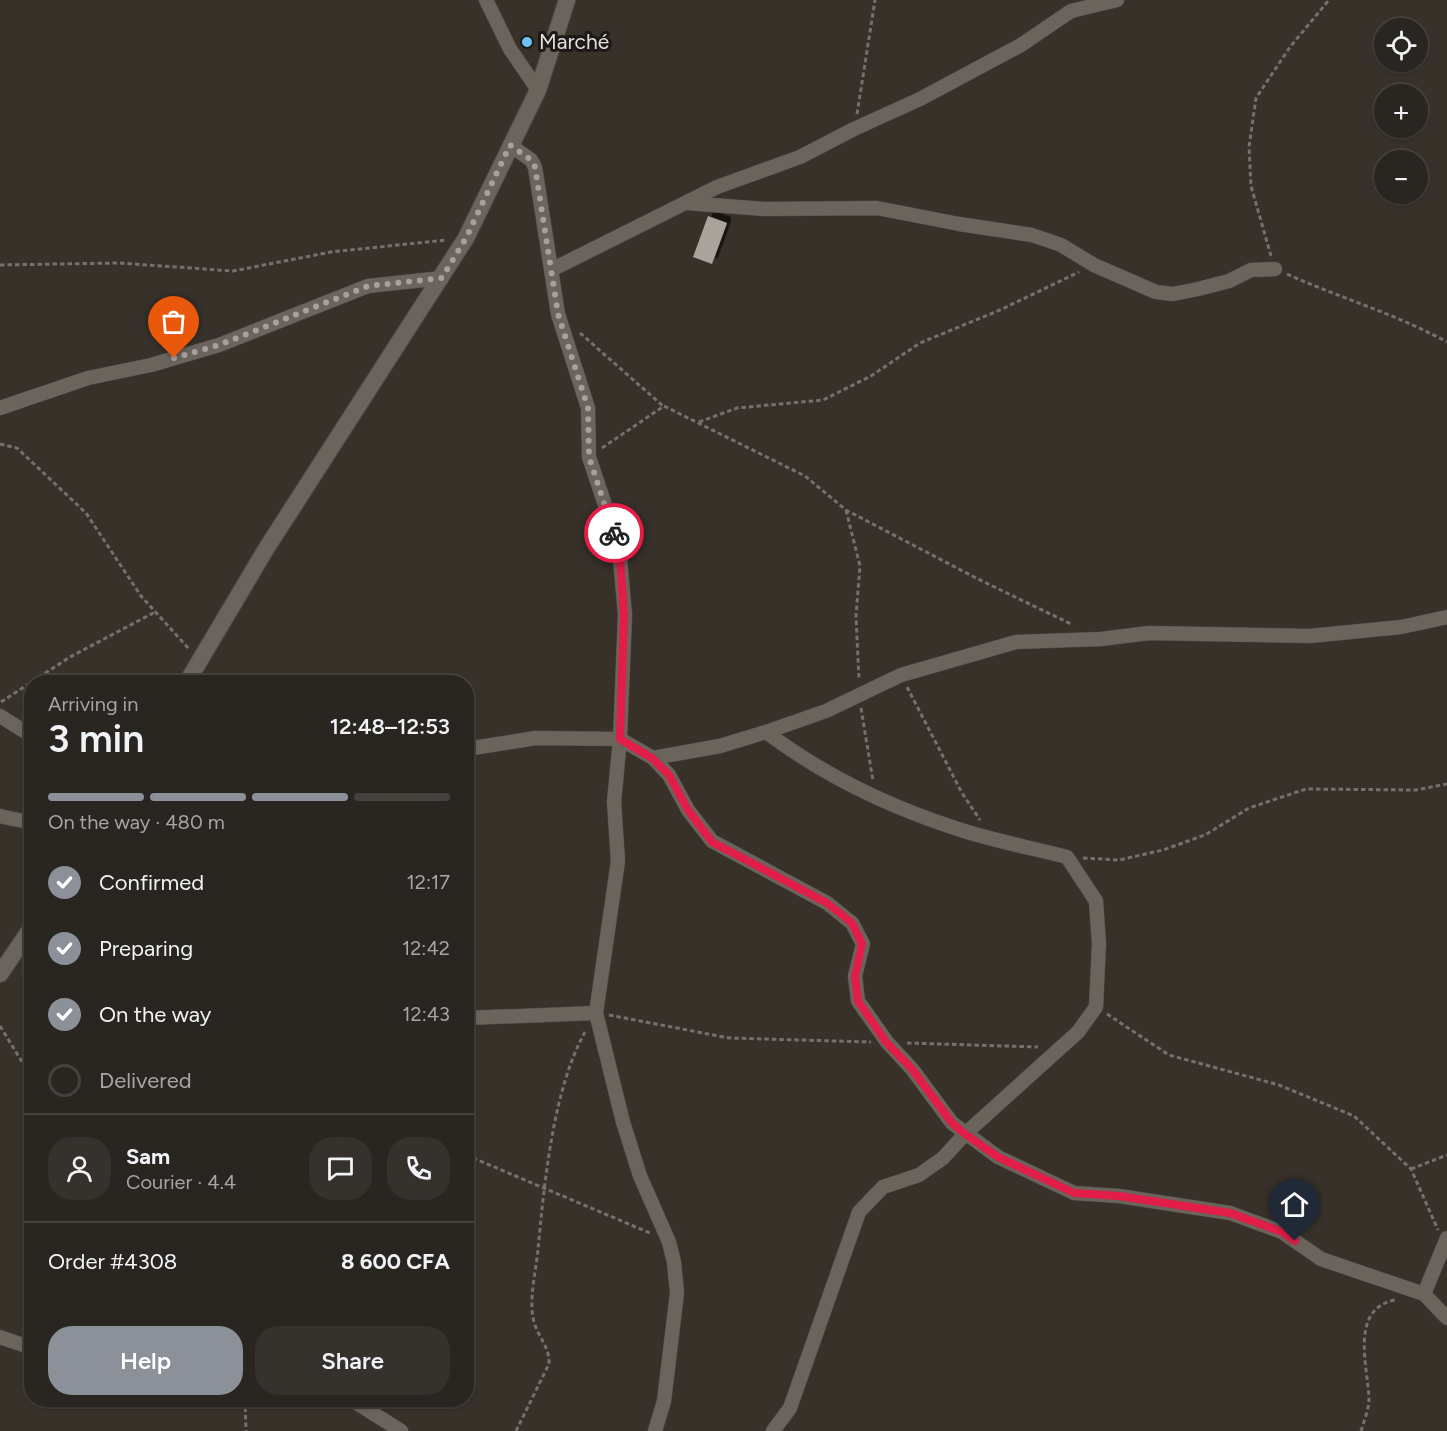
<!DOCTYPE html>
<meta charset="utf-8">
<style>
body{margin:0;font-family:Figtree,sans-serif;background:#35312d;color:#f1f3f6;height:100vh;display:flex;flex-direction:column;font-size:22px;white-space:nowrap}
*{box-sizing:border-box;margin:0}
p{font-size:20px;color:#a5a5a5}
.icon{flex:none;width:33px;height:33px;fill:none;stroke:currentColor;stroke-width:2;stroke-linecap:round;stroke-linejoin:round}
.map{position:relative;flex:1;overflow:hidden}
.sheet{position:absolute;left:24px;top:675px;width:450px;height:732px;display:flex;flex-direction:column;background:#292520;border-radius:24px;box-shadow:0 2px 4px #0004,0 0 0 2px #45423e}
.sheet>*{flex:none}
.fabs{position:absolute;left:1374px;top:18px;display:grid;gap:12px}
.fabs a{display:grid;place-items:center;width:54px;height:54px;border-radius:50%;background:#292520;box-shadow:0 2px 4px #0004,0 0 0 2px #45423e;font-size:30px}
.pin{position:absolute;display:grid;place-items:center;width:51px;height:51px;color:#fff;margin:-62px -26px;border-radius:50% 50% 50% 0;rotate:-45deg;box-shadow:0 0 6px #0007}
.pin .icon{rotate:45deg}
.courier{position:absolute;display:grid;place-items:center;width:60px;height:60px;margin:-30px;border:4px solid #e11d48;border-radius:50%;background:#fff;color:#222;box-shadow:0 2px 8px #0007}
.headline em{font-style:normal;font-weight:600}
.headline div{display:flex;flex-direction:column-reverse}
.headline{display:flex;align-items:center;justify-content:space-between;height:102px;padding:0 24px}
h1{font-size:39px;font-weight:600;line-height:45px}
.bar{display:grid;grid-template-columns:repeat(4,1fr);gap:9px 6px;align-content:center;height:72px;padding:0 24px}
.bar i{height:8px;border-radius:4px;background:#45423e}
.bar .active{background:#8c9099}
.bar p{grid-column:span 4}
.line{display:flex;align-items:center;gap:15px;padding:0 24px;border-top:2px solid #45423e}
.line div{flex:1}
.round{display:grid;place-items:center;flex:none;width:63px;height:63px;border-radius:24px;background:#35312d}
ol{padding:0 24px;list-style:none}
li{display:flex;align-items:center;gap:18px;height:66px}
li p{margin-inline-start:auto}
li .icon{padding:6px;border-radius:50%;background:#8c9099;color:#fff;stroke-width:4}
li:last-child{color:#a5a5a5}
li i{width:33px;height:33px;border:3px solid #45423e;border-radius:50%}
.action{display:flex;gap:12px;margin-top:auto;padding:12px 24px}
.action a{flex:1;height:69px;border-radius:24px;background:#8c9099;color:#fff;font-size:24px;font-weight:600;line-height:69px;text-align:center}
.action a+a{background:#35312d;color:#f1f3f6}
.map>svg:first-child{display:block}
.building{fill:#aaa39b;filter:url(#shadow)}
.lines{fill:none;stroke-linecap:round;stroke-linejoin:round}
.minor-casing{stroke:#524c47;stroke-width:15}
.tertiary-casing{stroke:#524c47;stroke-width:18}
.path{stroke:#76706a;stroke-width:3;stroke-dasharray:4.5 3;stroke-linecap:butt}
.minor{stroke:#6b645c;stroke-width:14}
.tertiary{stroke:#6b645c;stroke-width:16}
.done{stroke:#a7a19c;stroke-width:6;stroke-dasharray:0 10.8}
.route{stroke:#e11d48;stroke-width:8}
.poi-dot{fill:#6bc3f2;stroke:#1c1916;stroke-width:2}
.labels{text-anchor:middle;stroke-width:6;stroke-linejoin:round;paint-order:stroke}
.poi-label{font-size:21px;fill:#e3deda;stroke:#1c1916;text-anchor:start}
</style>
<div class="map">
<svg width="1447" height="1431" viewBox="0 0 1447 1431">
<defs>
<filter id="shadow"><feDropShadow dx="5.5" dy="-5.5" stdDeviation="0" flood-color="#0009"/></filter>
</defs>
<rect width="100%" height="100%" fill="#37312a"/>
<path class="building" d="M708,216L727,223L712,264L693,257Z"/>
<g class="lines">
<g class="minor-casing">
<g id="minor">
<path d="M486,0L510,49L538,90"/>
<path d="M510,145L531,160L535,167L558,314L588,408L589,457L616,538L620,558L625,615L620,739L614,802L618,861L596,1013L623,1122L640,1176L669,1242L674,1262L677,1293L664,1401L655,1431"/>
<path d="M687,203L764,209L877,208L959,224L1032,235L1061,245L1094,265L1156,292L1173,294L1198,289L1229,281L1251,270L1275,269"/>
<path d="M553,269L717,187L800,157L854,129L920,99L1021,45L1071,11L1117,0"/>
<path d="M0,408L88,378L151,365L219,345L368,286L442,278"/>
<path d="M0,716L32,736"/>
<path d="M766,732C822,774 885,805 952,827C989,840 1029,847 1067,857L1096,901L1099,944L1096,1007L1078,1032L965,1134L943,1158L919,1175L883,1187L859,1212L790,1408L773,1431"/>
<path d="M466,749L536,738L620,739L653,758L669,775L688,810L712,841L827,903L852,923L863,944L855,976L858,1001L887,1042L912,1069L952,1123L998,1157L1074,1193L1119,1196L1230,1213L1282,1232L1321,1259L1424,1294L1447,1318"/>
<path d="M653,758L720,746L766,732L826,711L901,675L1016,642L1101,639L1149,633L1310,636L1401,627L1447,617"/>
<path d="M0,816L32,823"/>
<path d="M466,1018L596,1013"/>
<path d="M1424,1294L1447,1238"/>
<path d="M0,1337L32,1348"/>
<path d="M352,1400L401,1431"/>
</g>
</g>
<g class="tertiary-casing">
<g id="tertiary">
<path d="M187,682L266,549L466,238L538,90L567,0"/>
<path d="M0,974L32,927"/>
</g>
</g>
<g class="path">
<path d="M857,114L875,0"/>
<path d="M1271,256L1251,186L1249,147L1256,98L1290,47L1329,0"/>
<path d="M0,265L119,263L233,271L331,252L446,240"/>
<path d="M1287,274C1340,298 1396,314 1447,342"/>
<path d="M580,333L663,406"/>
<path d="M699,422L737,408L823,400L871,376L920,343L1000,310L1079,272"/>
<path d="M0,444L17,448L86,513L141,596L189,649"/>
<path d="M602,448L664,406L805,476L846,510L978,579L1073,625"/>
<path d="M846,510L860,566L856,616L859,680"/>
<path d="M907,687L962,793L980,820"/>
<path d="M1,702L70,657L155,612"/>
<path d="M861,708L873,781"/>
<path d="M1083,858L1119,860L1163,850L1205,835L1249,808L1306,789L1416,790L1447,784"/>
<path d="M22,969L32,972"/>
<path d="M1107,1014L1169,1055L1279,1085L1354,1116L1411,1169L1438,1230"/>
<path d="M609,1015L729,1038L871,1042"/>
<path d="M0,1026L32,1078"/>
<path d="M907,1043L1038,1047"/>
<path d="M466,1155L650,1233"/>
<path d="M1411,1169L1447,1155"/>
<path d="M245,1400L246,1431"/>
<path d="M516,1431L549,1364C550,1343 533,1335 532,1309C531,1290 536,1269 538,1250C544,1185 553,1089 585,1032"/>
<path d="M1361,1431C1364,1421 1369,1409 1369,1399C1368,1367 1349,1309 1395,1300"/>
</g>
<use href="#minor" class="minor"/>
<use href="#tertiary" class="tertiary"/>
</g>
<g class="lines">
<path class="done" d="M174,358L219,345L368,286L442,278L466,238L510,145L531,160L535,167L558,314L588,408L589,457L614,533"/>
<path class="route" d="M614,533L620,558L624,615L620,739L652,758L669,775L688,810L712,842L827,903L852,923L862,944L855,976L858,1001L886,1042L912,1069L952,1123L965,1134L998,1157L1074,1193L1119,1196L1230,1213L1282,1232L1295,1241"/>
</g>
<circle class="poi-dot" cx="527" cy="42" r="6"/>
<g class="labels">
<g class="poi-label">
<text x="539" y="49">Marché</text>
</g>
</g>
</svg>
<div class="fabs">
<a><svg class="icon" aria-label="locate" viewBox="0 0 24 24"><circle cx="12" cy="12" r="6"/><path d="M12 2v4M12 18v4M2 12h4M18 12h4"/></svg></a>
<a>+</a>
<a>−</a>
</div>
<div class="pin" style="left:174px;top:358px;background:#ea580c"><svg class="icon" aria-label="bag" viewBox="0 0 24 24"><path d="M5 8h14l-1 12H6zM9 8a3 3 0 0 1 6 0"/></svg></div>
<div class="pin" style="left:1295px;top:1241px;background:#1f2937"><svg class="icon" aria-label="home" viewBox="0 0 24 24"><path d="M3 11l9-7 9 7M6 9v11h12V9"/></svg></div>
<div class="courier" style="left:614px;top:533px"><svg class="icon" aria-label="bike" viewBox="0 0 24 24"><circle cx="6" cy="16" r="4"/><circle cx="18" cy="16" r="4"/><path d="M6 16l4-8h5l3 8M10 8l3 8H6M13 5h3"/></svg></div>
<section class="sheet">
<div class="headline"><div><h1>3 min</h1><p>Arriving in</p></div><em>12:48–12:53</em></div>
<div class="bar"><i class="active"></i><i class="active"></i><i class="active"></i><i></i><p>On the way · 480 m</p></div>
<ol>
<li><svg class="icon" aria-label="check" viewBox="0 0 24 24"><path d="M5 12l5 5 9-10"/></svg>Confirmed<p>12:17</p></li>
<li><svg class="icon" aria-label="check" viewBox="0 0 24 24"><path d="M5 12l5 5 9-10"/></svg>Preparing<p>12:42</p></li>
<li><svg class="icon" aria-label="check" viewBox="0 0 24 24"><path d="M5 12l5 5 9-10"/></svg>On the way<p>12:43</p></li>
<li><i></i>Delivered</li>
</ol>
<div class="line" style="height:108px"><a class="round"><svg class="icon" aria-label="person" viewBox="0 0 24 24"><circle cx="12" cy="8" r="4"/><path d="M4 21q1-7 8-7t8 7"/></svg></a><div><b>Sam</b><p>Courier · 4.4</p></div><a class="round"><svg class="icon" aria-label="chat" viewBox="0 0 24 24"><path d="M4 5h16v11H9l-5 4z"/></svg></a><a class="round"><svg class="icon" aria-label="phone" viewBox="0 0 24 24"><path d="M5 4h4l2 5-3 2q2 4 5 5l2-3 5 2v4C11 20 4 13 5 4z"/></svg></a></div>
<div class="line" style="height:78px"><div>Order #4308</div><b>8 600 CFA</b></div>
<div class="action"><a>Help</a><a>Share</a></div>
</section>
</div>
